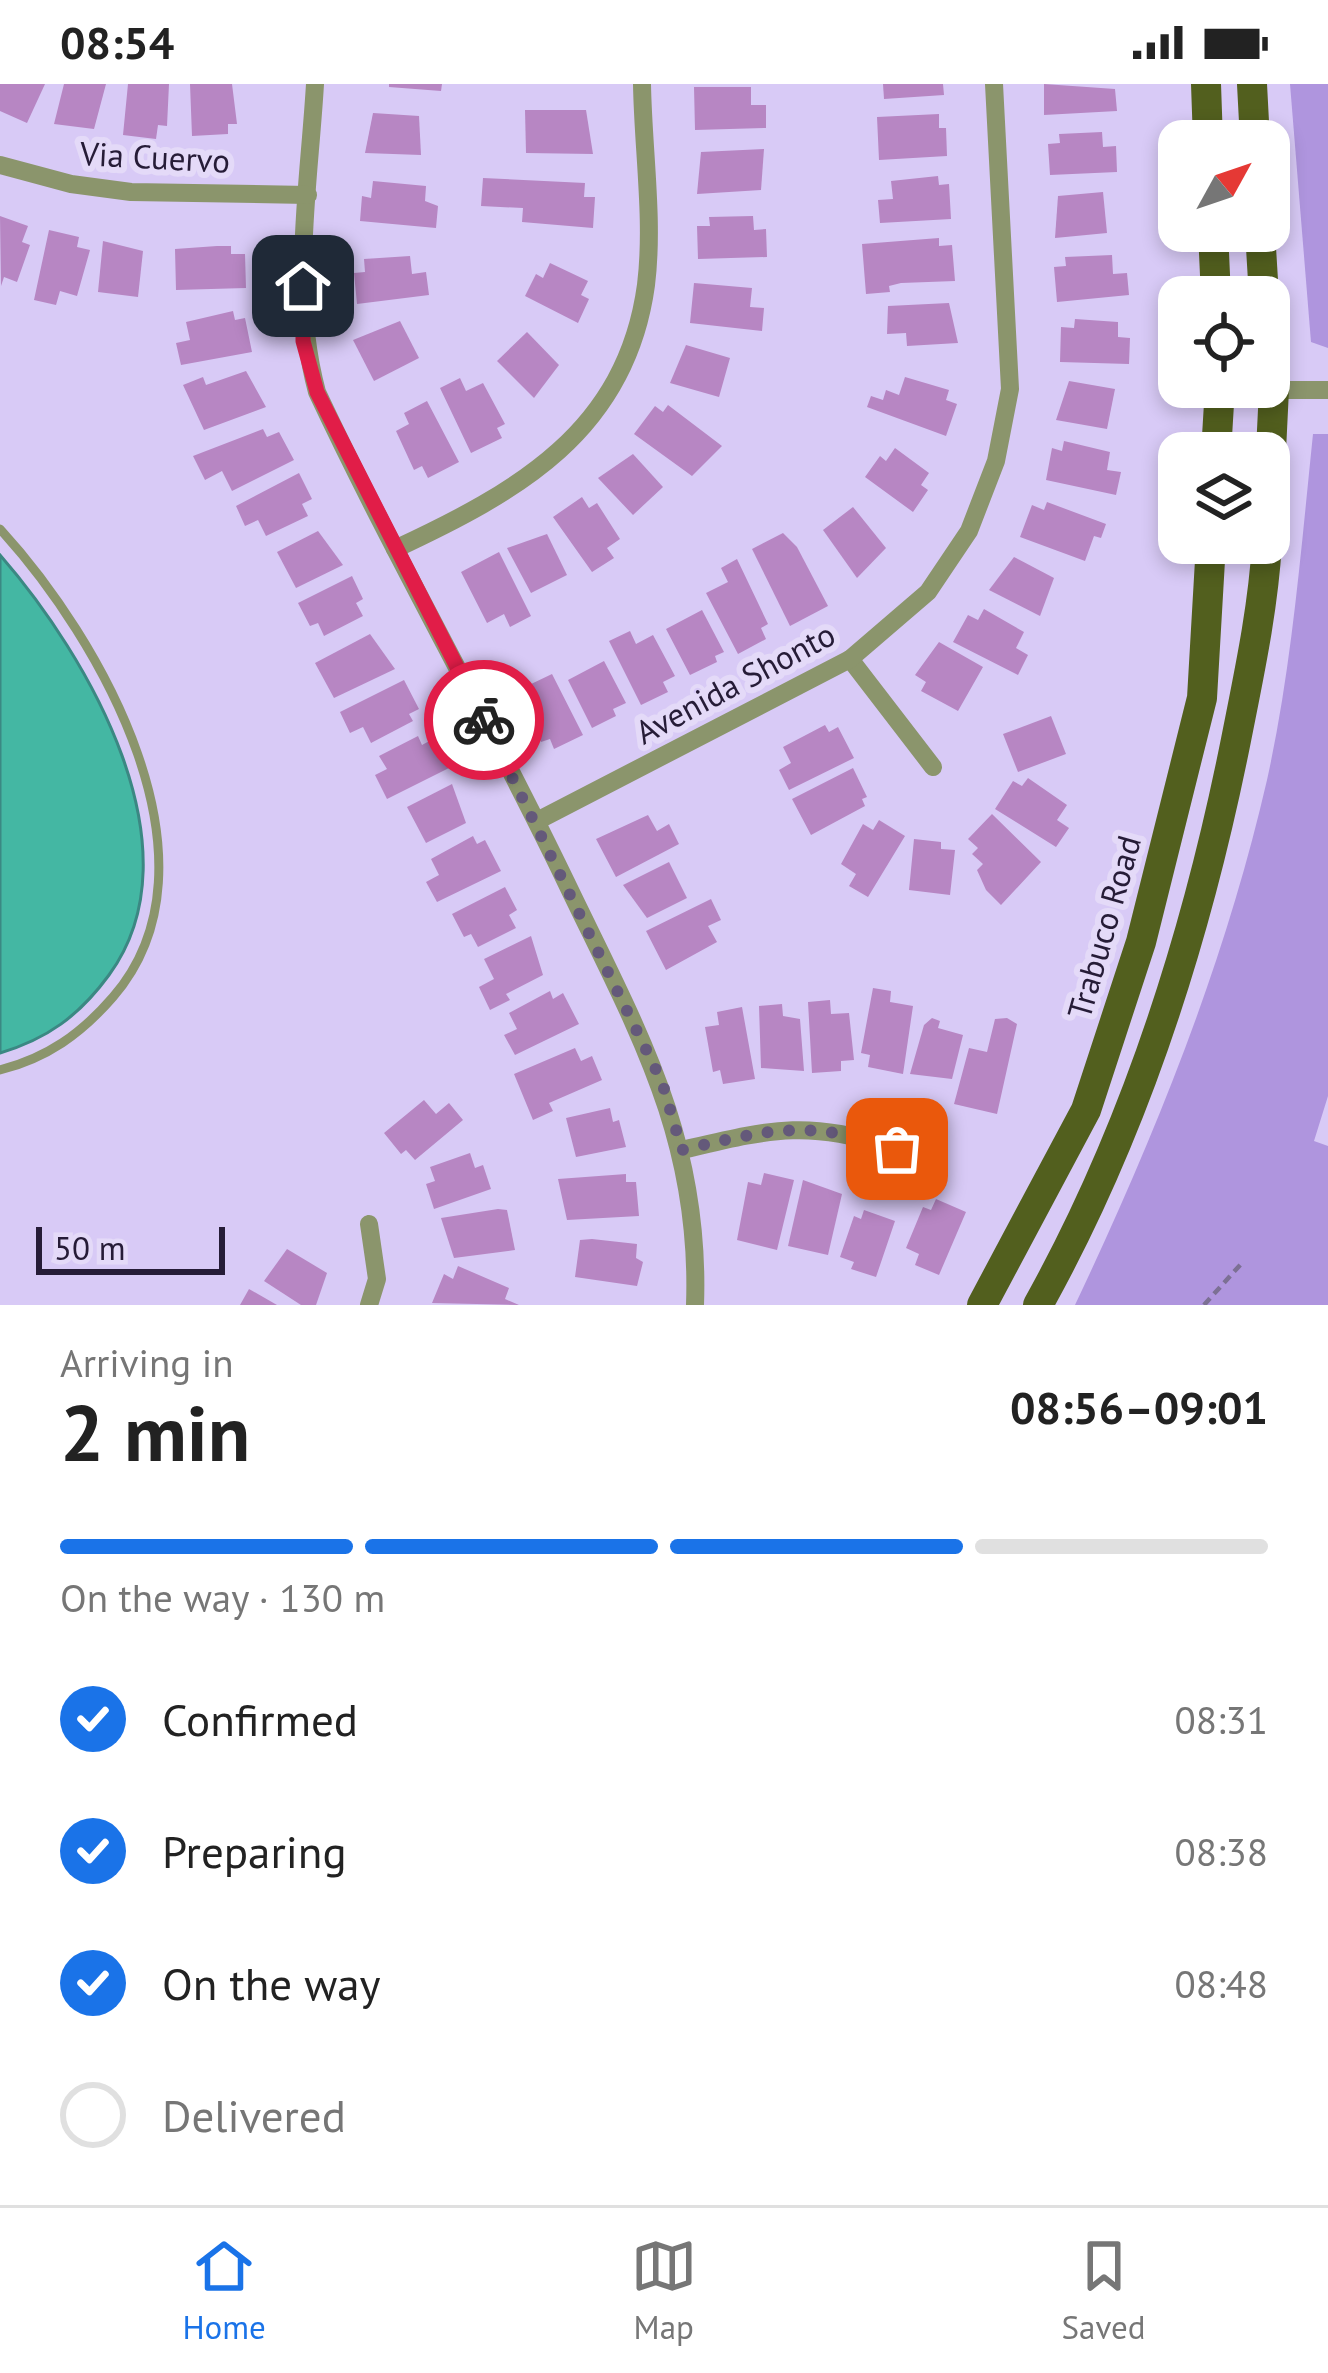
<!DOCTYPE html>
<meta charset="utf-8">
<style>
body{margin:0;font-family:"PT Sans",sans-serif;background:#f2f2f2;color:#222;height:100vh;display:flex;flex-direction:column;font-size:45px;white-space:nowrap}
*{box-sizing:border-box;margin:0}
p{font-size:39px;color:#767676}
.icon{flex:none;width:66px;height:66px;fill:none;stroke:currentColor;stroke-width:2;stroke-linecap:round;stroke-linejoin:round}
.map{position:relative;height:1221px;overflow:hidden}
.details{display:flex;flex-direction:column;background:#fff;flex:1}
.details>*{flex:none}
.needle{width:78px;rotate:50deg}
.controls{position:absolute;left:1158px;top:36px;display:grid;gap:24px}
.controls a{display:grid;place-items:center;width:132px;height:132px;border-radius:24px;background:#fff;box-shadow:0 6px 18px #0003;font-size:60px}
.scale{position:absolute;left:36px;bottom:30px;width:189px;box-sizing:border-box;padding-left:12px;border:6px solid #261c37;border-top:0;font-size:33px;line-height:42px;white-space:nowrap;color:#261c37;-webkit-text-stroke:9px #e4daf8;paint-order:stroke}
.pin{position:absolute;display:grid;place-items:center;width:102px;height:102px;color:#fff;margin:-51px;border-radius:24px;box-shadow:0 6px 18px #0006}
.courier{position:absolute;display:grid;place-items:center;width:120px;height:120px;margin:-60px;border:9px solid #e11d48;border-radius:50%;background:#fff;color:#222;box-shadow:0 3px 15px #0007}
.summary em{font-style:normal;font-weight:700}
.summary div{display:flex;flex-direction:column-reverse}
.summary{display:flex;align-items:center;justify-content:space-between;height:204px;padding:0 60px}
h1{font-size:78px;font-weight:700;line-height:90px}
.bar{display:grid;grid-template-columns:repeat(4,1fr);gap:18px 12px;align-content:center;height:144px;padding:0 60px}
.bar i{height:15px;border-radius:9px;background:#e0e0e0}
.bar .current{background:#1a73e8}
.bar p{grid-column:span 4}
ol{padding:0 60px;list-style:none}
li{display:flex;align-items:center;gap:36px;height:132px}
li p{margin-inline-start:auto}
li .icon{padding:12px;border-radius:50%;background:#1a73e8;color:#fff;stroke-width:4}
li:last-child{color:#767676}
li i{width:66px;height:66px;border:6px solid #e0e0e0;border-radius:50%}
.status{display:flex;justify-content:space-between;align-items:center;height:84px;padding:0 60px;background:#fff;direction:ltr}
.status svg{height:33px;fill:currentColor}
.tabs{display:flex;justify-content:space-around;align-items:center;height:168px;border-top:3px solid #e0e0e0;background:#fff;font-size:33px;color:#767676}
.tabs a{display:grid;justify-items:center;gap:6px}
.tabs .current{color:#1a73e8}
.map>svg:first-child{display:block}
.green{fill:#af95de}
.water{fill:#44b7a3;stroke:#3b8883;stroke-width:3}
.building{fill:#b786c3}
.lines{fill:none;stroke-linecap:round;stroke-linejoin:round}
.path{stroke:#7c7094;stroke-width:4.5;stroke-dasharray:9 6;stroke-linecap:butt}
.service{stroke:#8b956c;stroke-width:9}
.minor{stroke:#8b956c;stroke-width:18}
.primary{stroke:#525f1e;stroke-width:30}
.done{stroke:#64597a;stroke-width:12;stroke-dasharray:0 21.6}
.route{stroke:#e11d48;stroke-width:15}
.labels{text-anchor:middle;stroke-width:12;stroke-linejoin:round;paint-order:stroke}
.street-label{font-size:33px;fill:#261c37;stroke:#e4daf8}
</style>
<div class="status"><b>08:54</b><svg viewBox="0 0 49 12"><path d="M0 12V9h3v3zM5 12V6h3v6zM10 12V3h3v9zM15 12V0h3v12zM26 1h20v11H26zM47 4h2v5h-2z"/></svg></div>
<div class="map">
<svg width="1328" height="1221" viewBox="0 0 1328 1221">
<rect width="100%" height="100%" fill="#d8caf6"/>
<g class="green">
<path d="M1290,0H1328V264L1311,258Z"/>
<path d="M1313,350H1328V1012L1314,1057L1328,1062V1221H1075C1155,1052 1225,879 1267,696C1292,583 1301,465 1313,350Z"/>
</g>
<path class="water" d="M0,471C88,572 201,765 109,891C79,932 47,955 0,969Z"/>
<g class="building">
<path d="M0,0H45L27,39L0,27Z"/>
<path d="M64,0H106L94,45L54,40Z"/>
<path d="M128,0H169L167,42L158,41L156,55L123,51Z"/>
<path d="M190,0H232L237,40H228V50L192,52Z"/>
<path d="M389,0H442L441,7L389,3Z"/>
<path d="M883,0H943L944,11L884,15Z"/>
<path d="M1044,0L1115,5L1117,27L1044,31Z"/>
<path d="M694,3H751V21H766V44L695,46Z"/>
<path d="M525,26H586L593,70L526,69Z"/>
<path d="M373,29L419,32L421,71L365,69Z"/>
<path d="M939,30V44H946L947,72L879,76L877,33Z"/>
<path d="M1102,48L1103,63L1116,62L1117,88L1050,91L1048,60L1060,59L1059,50Z"/>
<path d="M764,65L761,106L697,110L701,68Z"/>
<path d="M938,92L939,101L949,100L951,135L880,139L878,116L893,115L891,97Z"/>
<path d="M483,94L585,99L584,113H595L593,144L522,138L523,124L481,122Z"/>
<path d="M373,97L426,102L425,117L438,122L436,144L360,137L362,112L371,114Z"/>
<path d="M1103,108L1107,149L1055,154L1058,112Z"/>
<path d="M0,132L28,142L22,158L30,161L17,198L4,193L1,202Z"/>
<path d="M753,132L754,146L766,145L767,173L698,175L697,142H710L709,133Z"/>
<path d="M49,146L79,153L77,163L90,166L77,212L60,207L56,221L34,216Z"/>
<path d="M939,154V162L952,161L955,197L901,199L889,202L890,208L866,210L862,160Z"/>
<path d="M103,157L143,167L138,213L98,208Z"/>
<path d="M217,162H231V170H245L246,204L176,206L175,165Z"/>
<path d="M1112,171L1113,190L1127,189L1129,211L1057,218L1054,183L1066,182L1065,173Z"/>
<path d="M410,172L412,190L426,188L429,211L357,220L354,189L365,188L364,175Z"/>
<path d="M550,179L588,197L581,211L589,215L578,239L525,212L536,190L543,194Z"/>
<path d="M694,199L752,204L750,223L764,224L762,247L690,239Z"/>
<path d="M949,219L958,259L907,262L906,249L887,250L888,222Z"/>
<path d="M233,227L235,236L245,234L252,268L181,281L176,259L190,256L186,238Z"/>
<path d="M1075,235L1118,238V253L1130,254L1129,280L1060,278L1061,243L1074,244Z"/>
<path d="M400,237L419,274L374,297L353,256Z"/>
<path d="M527,248L559,281L534,314L497,277Z"/>
<path d="M686,261L730,274L719,313L670,299Z"/>
<path d="M246,287L266,323L204,346L183,301L203,293L206,301Z"/>
<path d="M905,293L949,306L946,316L957,320L946,352L867,323L871,312L883,316L886,306L899,311Z"/>
<path d="M460,294L466,307L483,299L505,340L497,344L502,354L471,369L440,304Z"/>
<path d="M1069,297L1115,305L1107,345L1056,336Z"/>
<path d="M427,317L459,378L428,394L422,382L414,386L396,347L409,340L404,329Z"/>
<path d="M668,321L722,362L692,392L634,350L655,322L663,328Z"/>
<path d="M263,345L267,353L279,348L294,376L232,407L222,387L205,396L193,372Z"/>
<path d="M1064,357L1110,368L1107,386L1121,388L1116,411L1046,396L1052,364L1062,367Z"/>
<path d="M895,364L929,389L921,401L928,406L913,428L865,393L880,372L886,377Z"/>
<path d="M633,370L663,403L633,431L598,394Z"/>
<path d="M299,389L312,415L302,420L308,432L266,452L258,436L245,442L236,422Z"/>
<path d="M582,413L589,424L597,419L620,455L607,464L614,474L592,488L553,433Z"/>
<path d="M1047,418L1106,440L1101,454L1094,452L1085,477L1020,453L1032,421L1044,426Z"/>
<path d="M853,423L886,464L857,494L823,446Z"/>
<path d="M318,447L343,481L296,504L277,468Z"/>
<path d="M783,449L797,463L828,522L790,542L752,465Z"/>
<path d="M547,450L567,491L531,509L507,464Z"/>
<path d="M499,468L531,532L510,543L504,530L487,539L461,488Z"/>
<path d="M1014,473L1054,494L1040,532L989,506Z"/>
<path d="M737,475L768,540L761,544L766,555L738,570L706,509L728,498L721,484Z"/>
<path d="M352,492L363,515L356,519L363,532L324,552L318,539L310,542L298,519Z"/>
<path d="M984,525L1024,548L1016,564L1028,571L1018,591L953,558L968,531L978,536Z"/>
<path d="M702,526L724,568L715,572L717,578L690,591L666,545Z"/>
<path d="M630,547L636,560L653,551L675,592L663,598L668,608L641,621L609,557Z"/>
<path d="M370,550L395,585L334,614L315,579Z"/>
<path d="M939,558L983,583L958,627L921,607L926,598L915,591Z"/>
<path d="M604,577L626,619L613,625L616,632L592,644L568,596Z"/>
<path d="M552,590L583,651L554,665L550,655L541,658L521,618L534,612L529,601Z"/>
<path d="M404,596L419,625L409,630L413,637L371,659L363,643L350,649L340,628Z"/>
<path d="M1051,632L1066,670L1018,688L1003,650Z"/>
<path d="M825,641L829,648L838,643L854,674L789,706L779,686L791,679L783,663Z"/>
<path d="M418,652L422,661L433,655L449,684L387,715L375,691L387,685L379,672Z"/>
<path d="M853,684L867,713L862,715L865,722L811,751L792,715Z"/>
<path d="M1028,694L1067,721L1057,736L1069,744L1056,763L995,725L1013,697L1022,702Z"/>
<path d="M452,700L466,739L426,759L407,723Z"/>
<path d="M992,730L1041,778L1001,821L986,806L977,786L983,780L972,770L978,764L968,755Z"/>
<path d="M648,731L657,747L669,740L679,760L616,793L596,755Z"/>
<path d="M879,736L905,752L868,813L849,802L856,790L841,780L863,740L873,746Z"/>
<path d="M473,752L477,760L485,756L501,787L437,818L426,798L439,791L431,775Z"/>
<path d="M914,755L941,758V765L955,766L950,811L909,806Z"/>
<path d="M669,778L687,814L647,834L623,801Z"/>
<path d="M505,803L517,826L509,831L516,844L478,863L471,850L464,853L452,830Z"/>
<path d="M711,815L721,836L708,842L717,858L666,886L646,847Z"/>
<path d="M531,852L543,891L506,910L510,916L490,926L479,903L494,895L484,875Z"/>
<path d="M873,904L891,907L890,918L913,922L903,990L868,983L870,971L861,969Z"/>
<path d="M550,907L553,915L563,909L579,940L515,971L504,951L517,945L509,929Z"/>
<path d="M830,916L831,930L849,929L854,976L841,977V987L812,989L808,918Z"/>
<path d="M782,920L783,932L800,935L804,987L761,984L759,922Z"/>
<path d="M742,923L755,995L723,1000L720,986L713,988L705,943L719,941L717,928Z"/>
<path d="M932,934L940,937L938,944L963,951L952,995L910,990L924,941Z"/>
<path d="M1007,934L1017,940L997,1030L954,1020L969,964L987,968L995,935Z"/>
<path d="M575,964L581,977L592,972L602,996L549,1019L553,1027L533,1036L514,990Z"/>
<path d="M424,1016L436,1030L449,1019L463,1036L415,1076L406,1066L401,1070L384,1049Z"/>
<path d="M610,1024L613,1038L619,1036L626,1063L576,1073L566,1034Z"/>
<path d="M470,1069L475,1084L483,1081L491,1105L434,1125L426,1100L435,1097L430,1083Z"/>
<path d="M764,1089L794,1096L777,1166L737,1156L748,1098L761,1101Z"/>
<path d="M626,1090V1098H636L639,1132L567,1136L558,1095Z"/>
<path d="M803,1096L842,1110L828,1171L788,1162Z"/>
<path d="M936,1115L966,1128L939,1191L915,1181L919,1170L906,1164L923,1123L931,1126Z"/>
<path d="M498,1125L507,1126L515,1166L454,1174L441,1134Z"/>
<path d="M864,1126L895,1137L876,1193L851,1185L854,1178L840,1173L854,1132L861,1135Z"/>
<path d="M592,1155L637,1160L636,1174L643,1178L637,1202L575,1193L580,1156Z"/>
<path d="M287,1165L327,1189L316,1221H301L264,1197Z"/>
<path d="M458,1182L509,1204L505,1215L519,1221L432,1219L444,1190L453,1195Z"/>
<path d="M249,1205L277,1221H240Z"/>
</g>
<g class="lines">
<path class="path" d="M1204,1221L1241,1180"/>
<path class="service" d="M0,445C100,554 229,779 113,913C81,950 47,974 0,986"/>
<g class="minor">
<path d="M315,0C309,102 290,209 317,308C395,474 487,633 566,798C636,944 701,1053 695,1221"/>
<path d="M0,81L71,100L131,108L308,111"/>
<path d="M1220,306H1328"/>
<path d="M395,465C517,408 626,348 646,201C654,137 643,65 642,0"/>
<path d="M850,575L933,683"/>
<path d="M537,737L850,575L928,508L969,447L996,377L1010,305L994,0"/>
<path d="M682,1066C772,1045 807,1035 897,1065"/>
<path d="M369,1140L377,1195L369,1221"/>
</g>
<g class="primary">
<path d="M1206,0L1208,57"/>
<path d="M1252,0L1255,57"/>
<path d="M1213,147L1216,213"/>
<path d="M1260,147L1264,213"/>
<path d="M1269,261L1274,305L1269,408"/>
<path d="M1216,369L1220,303"/>
<path d="M982,1221L1086,1026L1141,858L1202,614L1211,459"/>
<path d="M1038,1221C1135,1047 1197,851 1236,656C1249,590 1263,526 1267,459"/>
</g>
</g>
<g class="lines">
<path class="done" d="M484,636L662,998L682,1066C772,1045 807,1035 897,1065"/>
<path class="route" d="M303,202V257L317,308L484,636"/>
</g>
<g class="labels">
<g class="street-label">
<text transform="translate(155 73) rotate(3)" y="12">Via Cuervo</text>
<text transform="translate(735 599) rotate(-28)" y="12">Avenida Shonto</text>
<text transform="translate(1104 843) rotate(-74)" y="12">Trabuco Road</text>
</g>
</g>
</svg>
<div class="controls">
<a><svg class="needle" viewBox="-14 -14 28 28"><path d="M0-13l5 13h-10z" fill="#e53935"/><path d="M0 13l5-13h-10z" fill="#767676"/></svg></a>
<a><svg class="icon" aria-label="locate" viewBox="0 0 24 24"><circle cx="12" cy="12" r="6"/><path d="M12 2v4M12 18v4M2 12h4M18 12h4"/></svg></a>
<a><svg class="icon" aria-label="layers" viewBox="0 0 24 24"><path d="M12 4l9 5-9 5-9-5zM3 14l9 5 9-5"/></svg></a>
</div>
<div class="scale">50 m</div>
<div class="pin" style="left:897px;top:1065px;background:#ea580c"><svg class="icon" aria-label="bag" viewBox="0 0 24 24"><path d="M5 8h14l-1 12H6zM9 8a3 3 0 0 1 6 0"/></svg></div>
<div class="pin" style="left:303px;top:202px;background:#1f2937"><svg class="icon" aria-label="home" viewBox="0 0 24 24"><path d="M3 11l9-7 9 7M6 9v11h12V9"/></svg></div>
<div class="courier" style="left:484px;top:636px"><svg class="icon" aria-label="bike" viewBox="0 0 24 24"><circle cx="6" cy="16" r="4"/><circle cx="18" cy="16" r="4"/><path d="M6 16l4-8h5l3 8M10 8l3 8H6M13 5h3"/></svg></div>
</div>
<section class="details">
<div class="summary"><div><h1>2 min</h1><p>Arriving in</p></div><em>08:56–09:01</em></div>
<div class="bar"><i class="current"></i><i class="current"></i><i class="current"></i><i></i><p>On the way · 130 m</p></div>
<ol>
<li><svg class="icon" aria-label="check" viewBox="0 0 24 24"><path d="M5 12l5 5 9-10"/></svg>Confirmed<p>08:31</p></li>
<li><svg class="icon" aria-label="check" viewBox="0 0 24 24"><path d="M5 12l5 5 9-10"/></svg>Preparing<p>08:38</p></li>
<li><svg class="icon" aria-label="check" viewBox="0 0 24 24"><path d="M5 12l5 5 9-10"/></svg>On the way<p>08:48</p></li>
<li><i></i>Delivered</li>
</ol>
</section>
<nav class="tabs">
<a class="current"><svg class="icon" aria-label="home" viewBox="0 0 24 24"><path d="M3 11l9-7 9 7M6 9v11h12V9"/></svg>Home</a>
<a><svg class="icon" aria-label="map" viewBox="0 0 24 24"><path d="M3 6l6-2 6 2 6-2v14l-6 2-6-2-6 2zM9 4v14M15 6v14"/></svg>Map</a>
<a><svg class="icon" aria-label="saved" viewBox="0 0 24 24"><path d="M7 4h10v16l-5-4-5 4z"/></svg>Saved</a>
</nav>
